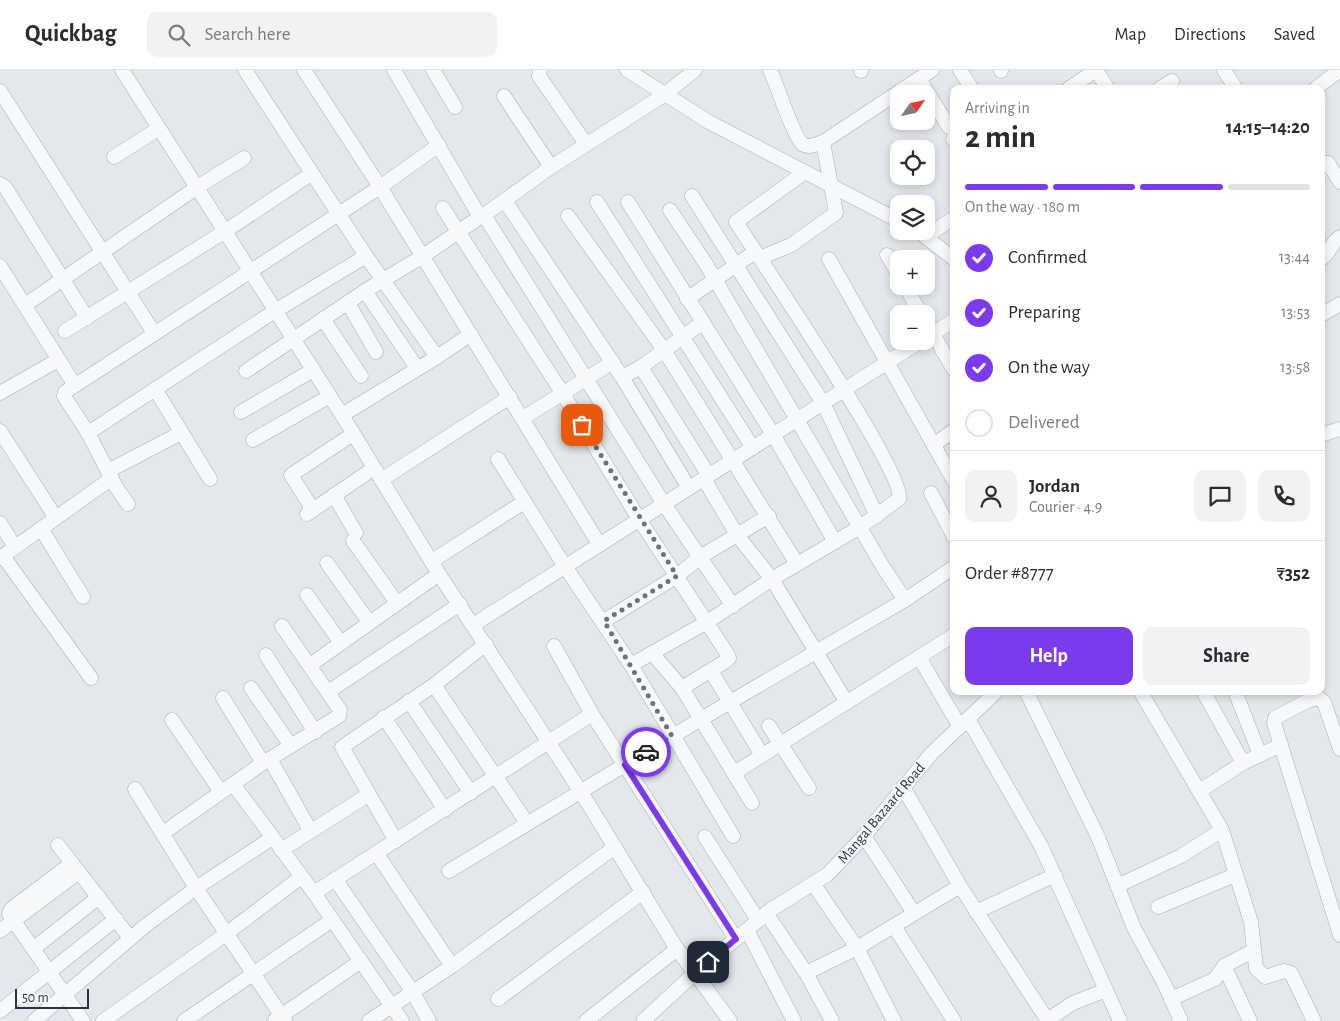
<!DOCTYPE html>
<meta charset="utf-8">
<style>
body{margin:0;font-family:"Alegreya Sans",sans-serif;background:#f2f2f3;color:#2b2b33;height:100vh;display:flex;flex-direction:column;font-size:19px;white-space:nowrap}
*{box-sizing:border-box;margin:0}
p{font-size:16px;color:#7c7c81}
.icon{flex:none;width:28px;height:28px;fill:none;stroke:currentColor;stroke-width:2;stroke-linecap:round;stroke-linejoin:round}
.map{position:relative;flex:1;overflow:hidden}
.side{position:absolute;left:950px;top:15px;width:375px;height:610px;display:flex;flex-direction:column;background:#fff;border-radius:10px;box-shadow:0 2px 8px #0003}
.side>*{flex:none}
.needle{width:32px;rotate:56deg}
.tools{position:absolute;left:890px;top:15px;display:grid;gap:10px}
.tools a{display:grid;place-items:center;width:45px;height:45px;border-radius:10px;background:#fff;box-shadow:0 2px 8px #0003;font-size:25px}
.scale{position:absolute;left:15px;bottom:12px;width:74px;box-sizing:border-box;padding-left:5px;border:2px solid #2b3445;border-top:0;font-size:14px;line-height:18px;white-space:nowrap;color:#2b3445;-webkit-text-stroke:4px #f4f6f9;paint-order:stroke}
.pin{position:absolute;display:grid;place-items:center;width:42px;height:42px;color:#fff;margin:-21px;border-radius:10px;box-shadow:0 2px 8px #0006}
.courier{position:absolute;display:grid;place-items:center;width:50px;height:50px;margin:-25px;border:4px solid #7c3aed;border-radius:50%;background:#fff;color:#222;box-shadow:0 1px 6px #0007}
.overview em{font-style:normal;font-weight:700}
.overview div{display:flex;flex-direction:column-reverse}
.overview{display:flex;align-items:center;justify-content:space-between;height:85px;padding:0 15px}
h1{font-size:32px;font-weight:700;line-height:38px}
.bar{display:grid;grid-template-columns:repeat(4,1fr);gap:8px 5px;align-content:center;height:60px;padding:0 15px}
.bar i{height:6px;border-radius:4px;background:#e1e1e2}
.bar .on{background:#7c3aed}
.bar p{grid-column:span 4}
.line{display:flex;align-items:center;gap:12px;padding:0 15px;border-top:1px solid #e1e1e2}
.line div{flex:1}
.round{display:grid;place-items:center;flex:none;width:52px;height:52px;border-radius:10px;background:#f2f2f3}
ol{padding:0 15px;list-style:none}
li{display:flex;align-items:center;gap:15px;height:55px}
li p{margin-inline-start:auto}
li .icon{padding:5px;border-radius:50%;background:#7c3aed;color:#fff;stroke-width:4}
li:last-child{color:#7c7c81}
li i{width:28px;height:28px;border:2px solid #e1e1e2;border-radius:50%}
.cta{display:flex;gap:10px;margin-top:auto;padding:10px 15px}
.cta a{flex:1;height:58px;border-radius:10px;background:#7c3aed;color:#fff;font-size:20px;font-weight:700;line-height:58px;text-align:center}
.cta a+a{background:#f2f2f3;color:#2b2b33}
header{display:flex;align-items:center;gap:30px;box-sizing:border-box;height:70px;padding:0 25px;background:#fff;border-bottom:1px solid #e1e1e2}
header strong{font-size:24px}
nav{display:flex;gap:28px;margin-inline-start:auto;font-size:18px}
.search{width:350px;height:45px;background:#f2f2f3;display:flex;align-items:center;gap:12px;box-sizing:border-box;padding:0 18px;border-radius:10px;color:#7c7c81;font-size:19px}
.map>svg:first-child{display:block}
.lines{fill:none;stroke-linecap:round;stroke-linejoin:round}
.minor-casing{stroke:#a9aeb7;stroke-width:15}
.minor{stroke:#f7f8fa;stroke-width:14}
.done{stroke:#6c737f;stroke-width:5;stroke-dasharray:0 9}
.route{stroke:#7c3aed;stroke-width:6}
.labels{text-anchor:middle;stroke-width:4;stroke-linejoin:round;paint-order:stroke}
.street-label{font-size:15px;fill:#2b3445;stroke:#f4f6f9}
</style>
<header>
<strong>Quickbag</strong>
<div class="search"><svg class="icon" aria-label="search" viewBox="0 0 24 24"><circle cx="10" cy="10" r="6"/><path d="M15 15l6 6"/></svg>Search here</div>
<nav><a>Map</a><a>Directions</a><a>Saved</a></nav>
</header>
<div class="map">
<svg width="1340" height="951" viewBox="0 0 1340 951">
<rect width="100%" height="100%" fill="#e4e7ec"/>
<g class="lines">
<g class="minor-casing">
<g id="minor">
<path d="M122,0L342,345L439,504L581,722L677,879L730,951"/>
<path d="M245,0L366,186"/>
<path d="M304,0L380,117L599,474"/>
<path d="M394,0L480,147L484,145L664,434L733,536"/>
<path d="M433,0L455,37"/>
<path d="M540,0L539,6L586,74"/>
<path d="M627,0L709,52L899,151"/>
<path d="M770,0C777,14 794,70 804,75C810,78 816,74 823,72"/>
<path d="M861,0V1"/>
<path d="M960,0L972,19"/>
<path d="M1001,0V1"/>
<path d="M1224,0L1236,19"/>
<path d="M919,9L949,57"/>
<path d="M1068,19L1096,0L1108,19"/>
<path d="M1159,19L1172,11"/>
<path d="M1315,19L1340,0"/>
<path d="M0,21L154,263"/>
<path d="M504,26L551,97"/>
<path d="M953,69L954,70"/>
<path d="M114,87L158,59"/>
<path d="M1321,93H1328L1340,112"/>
<path d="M0,114L5,117L87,248"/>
<path d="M692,126L823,333L877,446"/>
<path d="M505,131L622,307L689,418"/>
<path d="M597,132L753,378"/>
<path d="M628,132L774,366L835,472"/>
<path d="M443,138L563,324L639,449L728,585L729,588L726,591L682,618"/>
<path d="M670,140L706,194L883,497L905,530"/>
<path d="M484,145L551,97L664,25L695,0"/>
<path d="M568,146L664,280L797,494"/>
<path d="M918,161L954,189"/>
<path d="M926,166L954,148"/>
<path d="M887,185L899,205"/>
<path d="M760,188L791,175L836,143L823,72L932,0"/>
<path d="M829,189L954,411"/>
<path d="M1321,189C1330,184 1330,173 1340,167"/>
<path d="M0,196L74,314"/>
<path d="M905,216L921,244"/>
<path d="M365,221L417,298"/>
<path d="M687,229L755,182"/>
<path d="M348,233L376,282"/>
<path d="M25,235L196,118L244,88"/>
<path d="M1321,245L1340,234"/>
<path d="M323,249L361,306"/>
<path d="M926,252L954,300"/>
<path d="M65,261L224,162L311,104"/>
<path d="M926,268L954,250"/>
<path d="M641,297L709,406"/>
<path d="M246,301L365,221L423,186L480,147"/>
<path d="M622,307L641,297L702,253"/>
<path d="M155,319L210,409"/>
<path d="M0,323L58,290"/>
<path d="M241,342L313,300"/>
<path d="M342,345L437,287L471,264"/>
<path d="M523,348L613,292"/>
<path d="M0,361L56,448"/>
<path d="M88,363L275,241L366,186L437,287"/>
<path d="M1321,365L1340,359"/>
<path d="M253,370L330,326"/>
<path d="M934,375L954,360"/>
<path d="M498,389L564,495L631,595L733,766"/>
<path d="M108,401L181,363"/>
<path d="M704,409L737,465L772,509L847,633"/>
<path d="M381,410L510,327"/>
<path d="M931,423L954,467"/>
<path d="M334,425L356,463"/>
<path d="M128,434L116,417L88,363L64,326L65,322L380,117L439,75"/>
<path d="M313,440L291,405L353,364"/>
<path d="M307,444L374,398"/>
<path d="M0,453L15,477"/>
<path d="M42,460L83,527"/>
<path d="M353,471L397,533"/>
<path d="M3,486L91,608"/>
<path d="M0,488L112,408"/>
<path d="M432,491L524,432"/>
<path d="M327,493L369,552"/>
<path d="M307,525L341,573"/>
<path d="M604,551L677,506L700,487L769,446"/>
<path d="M473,555L921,271"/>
<path d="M554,576L592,644L736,869"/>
<path d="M652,583L682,618L752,733"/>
<path d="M266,585L315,662"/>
<path d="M919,587L960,657"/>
<path d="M310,595L439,504"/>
<path d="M631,595L707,552L772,509L860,457L899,429C906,404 759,188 736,152L805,102"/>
<path d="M711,601L762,685"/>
<path d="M434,615L527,753"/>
<path d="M251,618L291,676"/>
<path d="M1026,621L1098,767L1134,858L1165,915L1181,951"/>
<path d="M1140,621L1222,760L1251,852L1256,898L1265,907L1284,901L1291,903L1314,951"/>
<path d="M1203,621L1243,693L1281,675"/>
<path d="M1235,621L1260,685"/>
<path d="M328,622L460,534"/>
<path d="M223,628L263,693"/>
<path d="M409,631L471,723"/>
<path d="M384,647L445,740"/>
<path d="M968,649L1041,776L1120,951"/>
<path d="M172,650L221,722"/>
<path d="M769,656L809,718"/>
<path d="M1340,679L1324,632L1319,628L1307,631L1275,648L1274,653L1340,865"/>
<path d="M270,689L310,760"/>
<path d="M734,703L954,565"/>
<path d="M233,714L314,823L402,951"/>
<path d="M903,717L960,816L1048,951"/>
<path d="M135,719L196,818L285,951"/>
<path d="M1201,720L1243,693"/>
<path d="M163,763L263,693L339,646L340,640L282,556"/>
<path d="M864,766L914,843"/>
<path d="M705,767L758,850"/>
<path d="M396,771L342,677L434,615L486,574"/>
<path d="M58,775L130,868"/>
<path d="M281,780L368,725"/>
<path d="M377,784L452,896"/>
<path d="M72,793L11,839L9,844L83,951"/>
<path d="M449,801L701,649L905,530L954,497"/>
<path d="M335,809L412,921L429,951"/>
<path d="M814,815L857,878L894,951"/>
<path d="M1117,816L1181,786L1222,760"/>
<path d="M314,823L592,644"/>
<path d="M1158,837L1235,805"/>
<path d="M976,842L1055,805"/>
<path d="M766,843L806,903L832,951"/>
<path d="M894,856L954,951"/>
<path d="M747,860L794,951"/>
<path d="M0,861L79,802"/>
<path d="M33,879L99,827"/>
<path d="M806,903L857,878L960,816"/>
<path d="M498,929L643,822"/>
<path d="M1171,929L1215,909L1224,896"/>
<path d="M0,941L116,849"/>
<path d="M275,950L361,891"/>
<path d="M1047,950L1073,933L1106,920"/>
<path d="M34,951L145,856L196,818L272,768"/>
<path d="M103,951L226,864L301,807"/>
<path d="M184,951L332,850"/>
<path d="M369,951L452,896L615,777"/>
<path d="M586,951L677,879"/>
<path d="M643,951L695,903L772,839L828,804L864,766L931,684L997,621"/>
<path d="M1250,951L1224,896L1253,881"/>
</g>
</g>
<use href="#minor" class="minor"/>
</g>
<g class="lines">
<path class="done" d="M582,355L677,506L604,551L672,666L646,682"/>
<path class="route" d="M646,682L625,695L736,869L708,892"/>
</g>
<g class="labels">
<g class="street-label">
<text transform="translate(881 743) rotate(-50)" y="5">Mangal Bazaard Road</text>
</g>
</g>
</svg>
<div class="tools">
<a><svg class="needle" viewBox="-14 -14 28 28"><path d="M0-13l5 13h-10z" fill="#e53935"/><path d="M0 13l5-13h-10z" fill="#7c7c81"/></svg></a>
<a><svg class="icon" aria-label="locate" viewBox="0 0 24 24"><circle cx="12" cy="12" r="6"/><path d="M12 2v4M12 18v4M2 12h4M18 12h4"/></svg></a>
<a><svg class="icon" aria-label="layers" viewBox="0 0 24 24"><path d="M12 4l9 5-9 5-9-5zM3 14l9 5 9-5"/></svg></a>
<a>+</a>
<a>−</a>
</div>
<div class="scale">50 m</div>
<div class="pin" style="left:582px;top:355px;background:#ea580c"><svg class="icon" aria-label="bag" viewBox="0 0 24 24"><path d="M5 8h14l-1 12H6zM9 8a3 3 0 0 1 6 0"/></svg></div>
<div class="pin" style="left:708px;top:892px;background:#1f2937"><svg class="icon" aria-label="home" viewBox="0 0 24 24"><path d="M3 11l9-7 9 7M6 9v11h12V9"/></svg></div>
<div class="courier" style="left:646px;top:682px"><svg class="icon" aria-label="car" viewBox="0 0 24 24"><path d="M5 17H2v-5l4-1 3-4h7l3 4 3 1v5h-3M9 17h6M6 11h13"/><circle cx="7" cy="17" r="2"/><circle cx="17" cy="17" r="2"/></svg></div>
<section class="side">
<div class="overview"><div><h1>2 min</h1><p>Arriving in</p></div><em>14:15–14:20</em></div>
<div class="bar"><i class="on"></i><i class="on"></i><i class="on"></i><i></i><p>On the way · 180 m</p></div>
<ol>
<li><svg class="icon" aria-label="check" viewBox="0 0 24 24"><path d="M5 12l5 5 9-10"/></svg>Confirmed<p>13:44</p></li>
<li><svg class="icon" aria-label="check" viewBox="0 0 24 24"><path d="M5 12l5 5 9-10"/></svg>Preparing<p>13:53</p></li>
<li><svg class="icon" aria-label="check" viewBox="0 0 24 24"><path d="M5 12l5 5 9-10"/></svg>On the way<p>13:58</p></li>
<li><i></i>Delivered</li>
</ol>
<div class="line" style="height:90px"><a class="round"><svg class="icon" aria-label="person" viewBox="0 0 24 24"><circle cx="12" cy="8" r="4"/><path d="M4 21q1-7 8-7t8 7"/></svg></a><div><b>Jordan</b><p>Courier · 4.9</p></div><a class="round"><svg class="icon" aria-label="chat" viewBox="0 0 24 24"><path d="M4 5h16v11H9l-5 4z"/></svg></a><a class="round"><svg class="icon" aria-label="phone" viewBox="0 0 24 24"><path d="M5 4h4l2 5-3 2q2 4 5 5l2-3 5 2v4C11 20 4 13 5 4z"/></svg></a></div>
<div class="line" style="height:65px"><div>Order #8777</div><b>₹352</b></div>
<div class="cta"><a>Help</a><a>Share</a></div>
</section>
</div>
